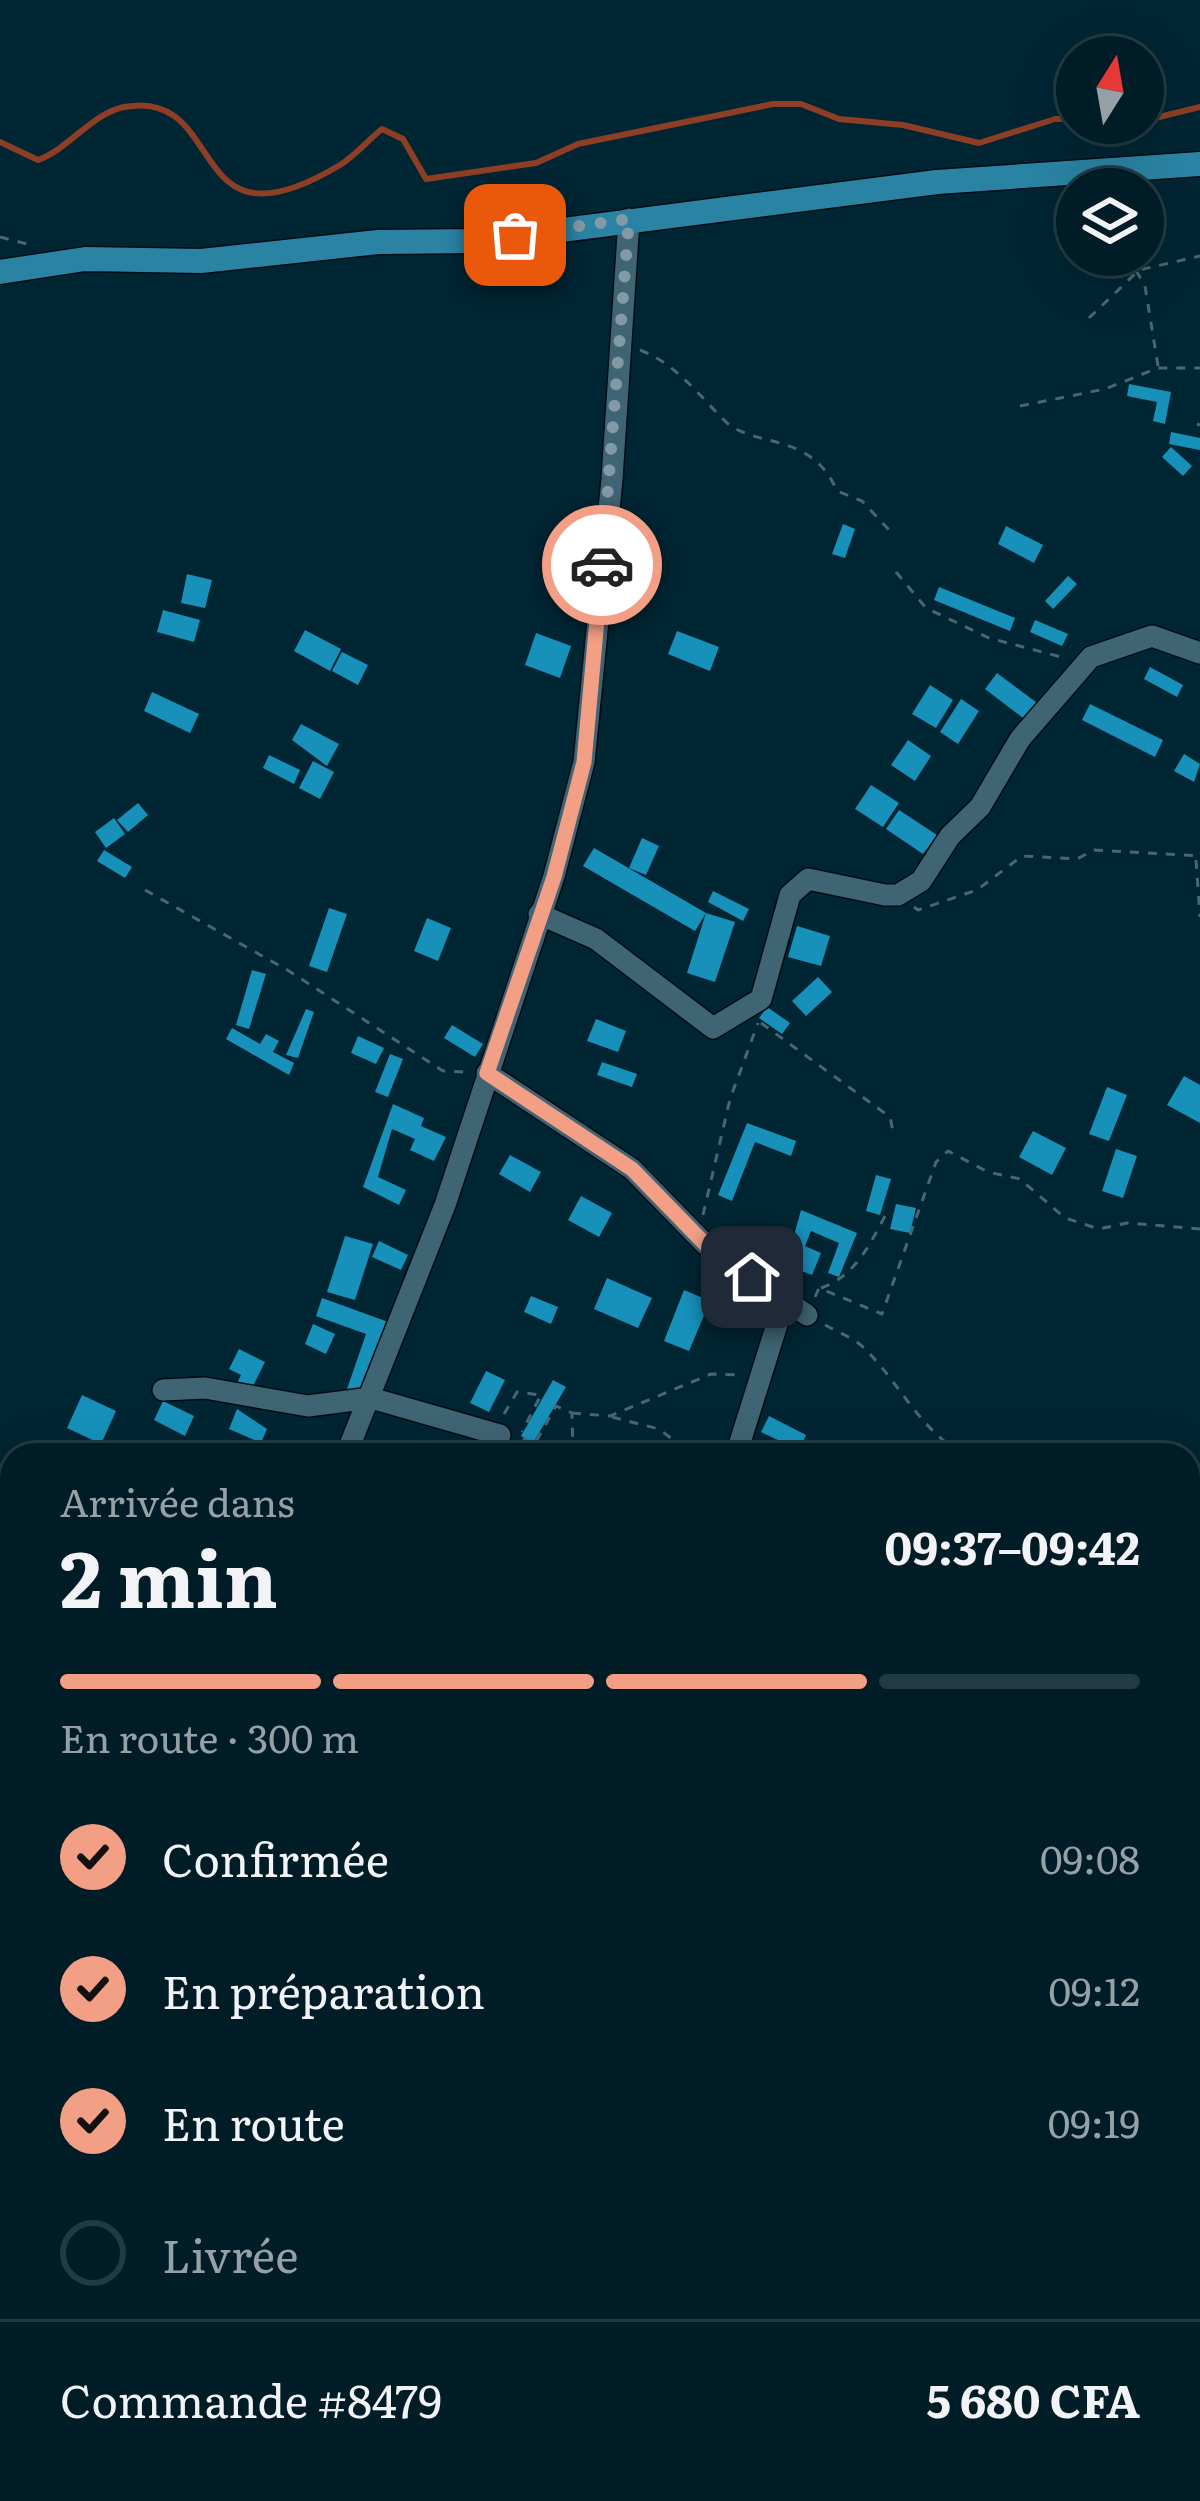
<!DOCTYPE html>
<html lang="fr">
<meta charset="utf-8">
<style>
body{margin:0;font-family:Literata,serif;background:#0e2932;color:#f1f3f6;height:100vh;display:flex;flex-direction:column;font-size:45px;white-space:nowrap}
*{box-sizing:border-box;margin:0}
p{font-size:39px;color:#95a1a7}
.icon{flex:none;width:66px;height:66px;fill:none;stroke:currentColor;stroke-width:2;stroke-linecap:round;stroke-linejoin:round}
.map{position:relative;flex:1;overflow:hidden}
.details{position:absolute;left:0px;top:1443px;width:1200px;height:1059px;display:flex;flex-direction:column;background:#001c26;border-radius:36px 36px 0 0;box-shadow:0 12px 48px #0002,0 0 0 3px #223a43}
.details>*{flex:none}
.needle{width:78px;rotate:11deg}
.fabs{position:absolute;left:1056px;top:36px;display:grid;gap:24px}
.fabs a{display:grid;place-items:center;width:108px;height:108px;border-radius:50%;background:#001c26;box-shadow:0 12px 48px #0002,0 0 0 3px #223a43;font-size:60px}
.pin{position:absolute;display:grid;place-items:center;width:102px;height:102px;color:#fff;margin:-51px;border-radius:24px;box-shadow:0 6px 18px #0006}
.courier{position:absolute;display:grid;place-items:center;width:120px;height:120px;margin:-60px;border:9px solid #f39f85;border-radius:50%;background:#fff;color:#222;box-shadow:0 3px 15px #0007}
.head em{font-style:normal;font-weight:700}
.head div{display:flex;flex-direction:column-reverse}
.head{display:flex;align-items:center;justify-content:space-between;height:204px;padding:0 60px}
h1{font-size:78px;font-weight:700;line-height:90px}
.bar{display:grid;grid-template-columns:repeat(4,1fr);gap:18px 12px;align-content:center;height:144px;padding:0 60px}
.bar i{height:15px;border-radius:9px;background:#223a43}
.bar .active{background:#f39f85}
.bar p{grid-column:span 4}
.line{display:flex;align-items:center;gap:30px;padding:0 60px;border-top:3px solid #223a43}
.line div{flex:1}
ol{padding:0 60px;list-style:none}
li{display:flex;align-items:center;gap:36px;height:132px}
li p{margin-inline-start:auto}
li .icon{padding:12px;border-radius:50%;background:#f39f85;color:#111;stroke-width:4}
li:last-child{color:#95a1a7}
li i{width:66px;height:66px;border:6px solid #223a43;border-radius:50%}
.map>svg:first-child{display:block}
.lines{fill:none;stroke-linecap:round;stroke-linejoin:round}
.stream{stroke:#8d3e25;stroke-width:6}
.building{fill:#1791ba}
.minor-casing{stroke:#000d14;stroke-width:24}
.major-casing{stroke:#000d14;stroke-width:27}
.path{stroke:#496773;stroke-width:3;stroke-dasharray:9 9;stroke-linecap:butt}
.minor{stroke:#3f6474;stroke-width:21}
.major{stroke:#2b83a3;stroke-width:24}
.done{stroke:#819aa5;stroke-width:12;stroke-dasharray:0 21.6}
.route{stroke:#f39f85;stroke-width:15}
</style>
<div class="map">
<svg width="1200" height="2501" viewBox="0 0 1200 2501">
<rect width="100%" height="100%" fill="#002533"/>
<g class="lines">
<g class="stream">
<path d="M1143,121L1200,107"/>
<path d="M0,142L38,160C70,148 91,114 124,107C230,87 182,260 340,165C356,155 368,140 382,129L403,139L426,179L536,163L578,144L773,104H801L839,119L903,125L979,143L1055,119H1077"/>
<path d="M1188,2260L1200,2255"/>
<path d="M1017,2501L1024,2490"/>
</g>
</g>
<g class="building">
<path d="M1129,384L1171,392L1165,424L1153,421L1157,402L1127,396Z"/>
<path d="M1171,432L1200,438V450L1169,444Z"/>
<path d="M1171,447L1192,466L1183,476L1162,457Z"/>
<path d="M843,524L855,529L845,558L832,554Z"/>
<path d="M1006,526L1043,545L1034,563L998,544Z"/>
<path d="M187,574L212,580L205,608L181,603Z"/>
<path d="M1068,576L1077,584L1053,609L1045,601Z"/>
<path d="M939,587L1015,618L1010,631L934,600Z"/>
<path d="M163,610L200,620L194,642L157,632Z"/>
<path d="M1035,620L1068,634L1062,646L1030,632Z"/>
<path d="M305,630L341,649L330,671L294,651Z"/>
<path d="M677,631L719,647L710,671L668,654Z"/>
<path d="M536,633L571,646L560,678L525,665Z"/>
<path d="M342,652L368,665L358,685L332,671Z"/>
<path d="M1150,667L1183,685L1177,697L1144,679Z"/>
<path d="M997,673L1040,705L1027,721L985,689Z"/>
<path d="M930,685L953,700L936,728L912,714Z"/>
<path d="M152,692L199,714L190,733L144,711Z"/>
<path d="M961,699L979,711L958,744L940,732Z"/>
<path d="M1090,704L1163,740L1155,757L1082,720Z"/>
<path d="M301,724L339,744L327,766L292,740Z"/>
<path d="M908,740L931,756L915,781L891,765Z"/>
<path d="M1184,754L1200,764L1194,782L1174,771Z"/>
<path d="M269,755L300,770L294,784L263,768Z"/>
<path d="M313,761L334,772L320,799L299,788Z"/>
<path d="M871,785L899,803L883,827L855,809Z"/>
<path d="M138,803L148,815L128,832L117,820Z"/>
<path d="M899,810L937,835L923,854L886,829Z"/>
<path d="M114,818L125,834L106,848L95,832Z"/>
<path d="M642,838L659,846L646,875L629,868Z"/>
<path d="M594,848L706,913L735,922L715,982L687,973L706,913L695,931L583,866Z"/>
<path d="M104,850L132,867L125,878L97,861Z"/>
<path d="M713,891L749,909L743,921L708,902Z"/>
<path d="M329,908L347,914L327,972L309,966Z"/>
<path d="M427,918L451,928L438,961L414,951Z"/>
<path d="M797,926L830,936L821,966L788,957Z"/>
<path d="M252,970L266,974L249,1029L236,1025Z"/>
<path d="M818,977L832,992L806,1016L792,1001Z"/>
<path d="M767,1007L790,1023L782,1034L759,1018Z"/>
<path d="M306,1009L314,1012L298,1058L286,1055Z"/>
<path d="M596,1019L626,1031L618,1052L587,1041Z"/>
<path d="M452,1025L483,1044L475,1057L444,1038Z"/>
<path d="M232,1028L260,1044L266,1034L279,1041L273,1052L294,1063L289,1075L226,1039Z"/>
<path d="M358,1036L384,1048L376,1064L351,1053Z"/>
<path d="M390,1054L403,1059L388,1097L375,1092Z"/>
<path d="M602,1062L637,1074L632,1087L597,1075Z"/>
<path d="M1184,1076L1200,1085V1123L1167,1105Z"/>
<path d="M1107,1087L1127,1095L1109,1141L1089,1134Z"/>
<path d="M393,1104L424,1118L421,1126L446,1137L434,1161L410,1150L415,1139L392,1129L378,1177L406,1190L399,1205L363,1187Z"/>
<path d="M747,1123L796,1141L791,1156L755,1142L732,1201L718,1195Z"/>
<path d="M1033,1131L1066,1148L1052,1175L1019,1157Z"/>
<path d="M1116,1149L1137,1156L1123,1198L1102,1191Z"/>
<path d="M510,1155L541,1172L530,1192L499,1174Z"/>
<path d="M876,1175L891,1179L880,1215L866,1211Z"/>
<path d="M581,1196L612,1213L599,1237L568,1220Z"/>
<path d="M896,1204L916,1208L910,1233L890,1229Z"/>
<path d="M801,1210L857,1233L839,1277L828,1273L839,1243L811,1231L805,1246L821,1253L812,1275L786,1265Z"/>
<path d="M345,1236L373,1244L355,1300L327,1292Z"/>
<path d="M379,1241L408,1255L401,1270L372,1257Z"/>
<path d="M607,1278L652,1298L638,1328L594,1309Z"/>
<path d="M684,1290L710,1301L689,1351L664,1341Z"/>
<path d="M531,1296L558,1307L551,1324L524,1312Z"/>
<path d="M322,1298L391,1323L366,1395L347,1389L366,1334L316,1316Z"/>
<path d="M313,1324L335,1334L326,1354L305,1344Z"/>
<path d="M239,1349L265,1362L250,1392L236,1385L241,1375L229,1369Z"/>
<path d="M486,1371L505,1380L489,1412L470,1403Z"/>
<path d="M553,1380L566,1387L533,1443L521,1436Z"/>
<path d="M82,1395L116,1411L101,1444L67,1428Z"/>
<path d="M163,1401L194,1416L185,1436L154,1420Z"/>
<path d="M237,1409L267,1429L261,1443L229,1429Z"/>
<path d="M769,1416L806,1435L799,1450L761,1432Z"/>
</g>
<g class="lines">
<g class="minor-casing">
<g id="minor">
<path d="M539,914L596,939L713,1028L761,999L790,895L808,879L885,895H898L921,881L950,836L980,807L1020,739L1091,657L1152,636L1200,653"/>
<path d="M487,1073L632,1169L705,1244L807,1315"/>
<path d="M163,1390L205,1388L308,1406L371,1398L500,1435"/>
<path d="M346,1455L445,1205L554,876L584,762L612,479L629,219"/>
<path d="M736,1455L784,1302"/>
<path d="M1188,1923L1200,1886"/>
<path d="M0,1998L12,1980"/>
<path d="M1073,2501L1074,2490"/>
</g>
</g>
<g class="major-casing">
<path id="major" d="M0,272L85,259L201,261L378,242L477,241L937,182L1200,164"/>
</g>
<g class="path">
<path d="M0,237L27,244"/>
<path d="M1127,255L1145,286L1158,366"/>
<path d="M1089,318L1139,270L1200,256"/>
<path d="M640,350C675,363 698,394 724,420C752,449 811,430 837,491L862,501L890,531"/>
<path d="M1020,406L1105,389L1158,368H1200"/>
<path d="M1197,424L1200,425"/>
<path d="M896,572L926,608L989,638L1061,657"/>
<path d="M1196,860L1200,917"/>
<path d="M145,890L289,971L443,1071L464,1072"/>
<path d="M914,907L918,910L977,890L1022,856L1077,859L1094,850L1200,856"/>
<path d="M761,1023L890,1117L894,1136"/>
<path d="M703,1215L730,1099L758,1023"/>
<path d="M821,1288C855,1276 869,1246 885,1216"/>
<path d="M815,1297L819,1288L882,1314L936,1162L948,1151L988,1172L1020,1179L1065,1218L1099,1229L1127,1223L1200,1229"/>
<path d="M825,1325C838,1332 856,1339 866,1350C900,1384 920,1430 964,1455"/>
<path d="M572,1413L610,1416L711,1374L738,1375"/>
<path d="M504,1414L517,1392L541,1395L522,1432"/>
<path d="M612,1417L659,1429L693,1455"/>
<path d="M523,1438L534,1445L556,1406L572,1413L573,1455"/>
<path d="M1188,1489L1200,1496"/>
<path d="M1188,1827L1200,1834"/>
<path d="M0,1829L12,1834"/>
<path d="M1188,2270L1200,2275"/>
</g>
<use href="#minor" class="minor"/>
<use href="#major" class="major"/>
</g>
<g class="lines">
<path class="done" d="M515,235L629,219L602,565"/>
<path class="route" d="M602,565L584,762L554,877L487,1073L632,1169L705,1244L752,1277"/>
</g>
</svg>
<div class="fabs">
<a><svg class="needle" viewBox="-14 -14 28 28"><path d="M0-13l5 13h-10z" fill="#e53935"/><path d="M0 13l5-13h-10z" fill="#95a1a7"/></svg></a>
<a><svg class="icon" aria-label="layers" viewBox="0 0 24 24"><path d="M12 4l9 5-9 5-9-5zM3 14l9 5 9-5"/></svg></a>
</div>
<div class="pin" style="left:515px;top:235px;background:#ea580c"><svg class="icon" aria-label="bag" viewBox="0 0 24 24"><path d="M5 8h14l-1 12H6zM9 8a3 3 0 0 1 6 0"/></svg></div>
<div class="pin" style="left:752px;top:1277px;background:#1f2937"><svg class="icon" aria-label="home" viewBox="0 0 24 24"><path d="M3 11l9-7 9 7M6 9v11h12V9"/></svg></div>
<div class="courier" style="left:602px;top:565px"><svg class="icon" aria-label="car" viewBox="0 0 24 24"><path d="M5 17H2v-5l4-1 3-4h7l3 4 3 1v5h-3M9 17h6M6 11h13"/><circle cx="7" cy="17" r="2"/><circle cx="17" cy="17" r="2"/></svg></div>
<section class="details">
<div class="head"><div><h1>2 min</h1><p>Arrivée dans</p></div><em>09:37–09:42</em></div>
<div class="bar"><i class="active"></i><i class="active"></i><i class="active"></i><i></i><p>En route · 300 m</p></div>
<ol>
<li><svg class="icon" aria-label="check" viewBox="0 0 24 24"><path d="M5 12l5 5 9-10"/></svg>Confirmée<p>09:08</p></li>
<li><svg class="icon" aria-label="check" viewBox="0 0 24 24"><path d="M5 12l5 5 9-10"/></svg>En préparation<p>09:12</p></li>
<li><svg class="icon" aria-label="check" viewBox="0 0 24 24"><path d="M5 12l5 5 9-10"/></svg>En route<p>09:19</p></li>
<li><i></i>Livrée</li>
</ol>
<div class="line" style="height:156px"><div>Commande #8479</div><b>5 680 CFA</b></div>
</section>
</div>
